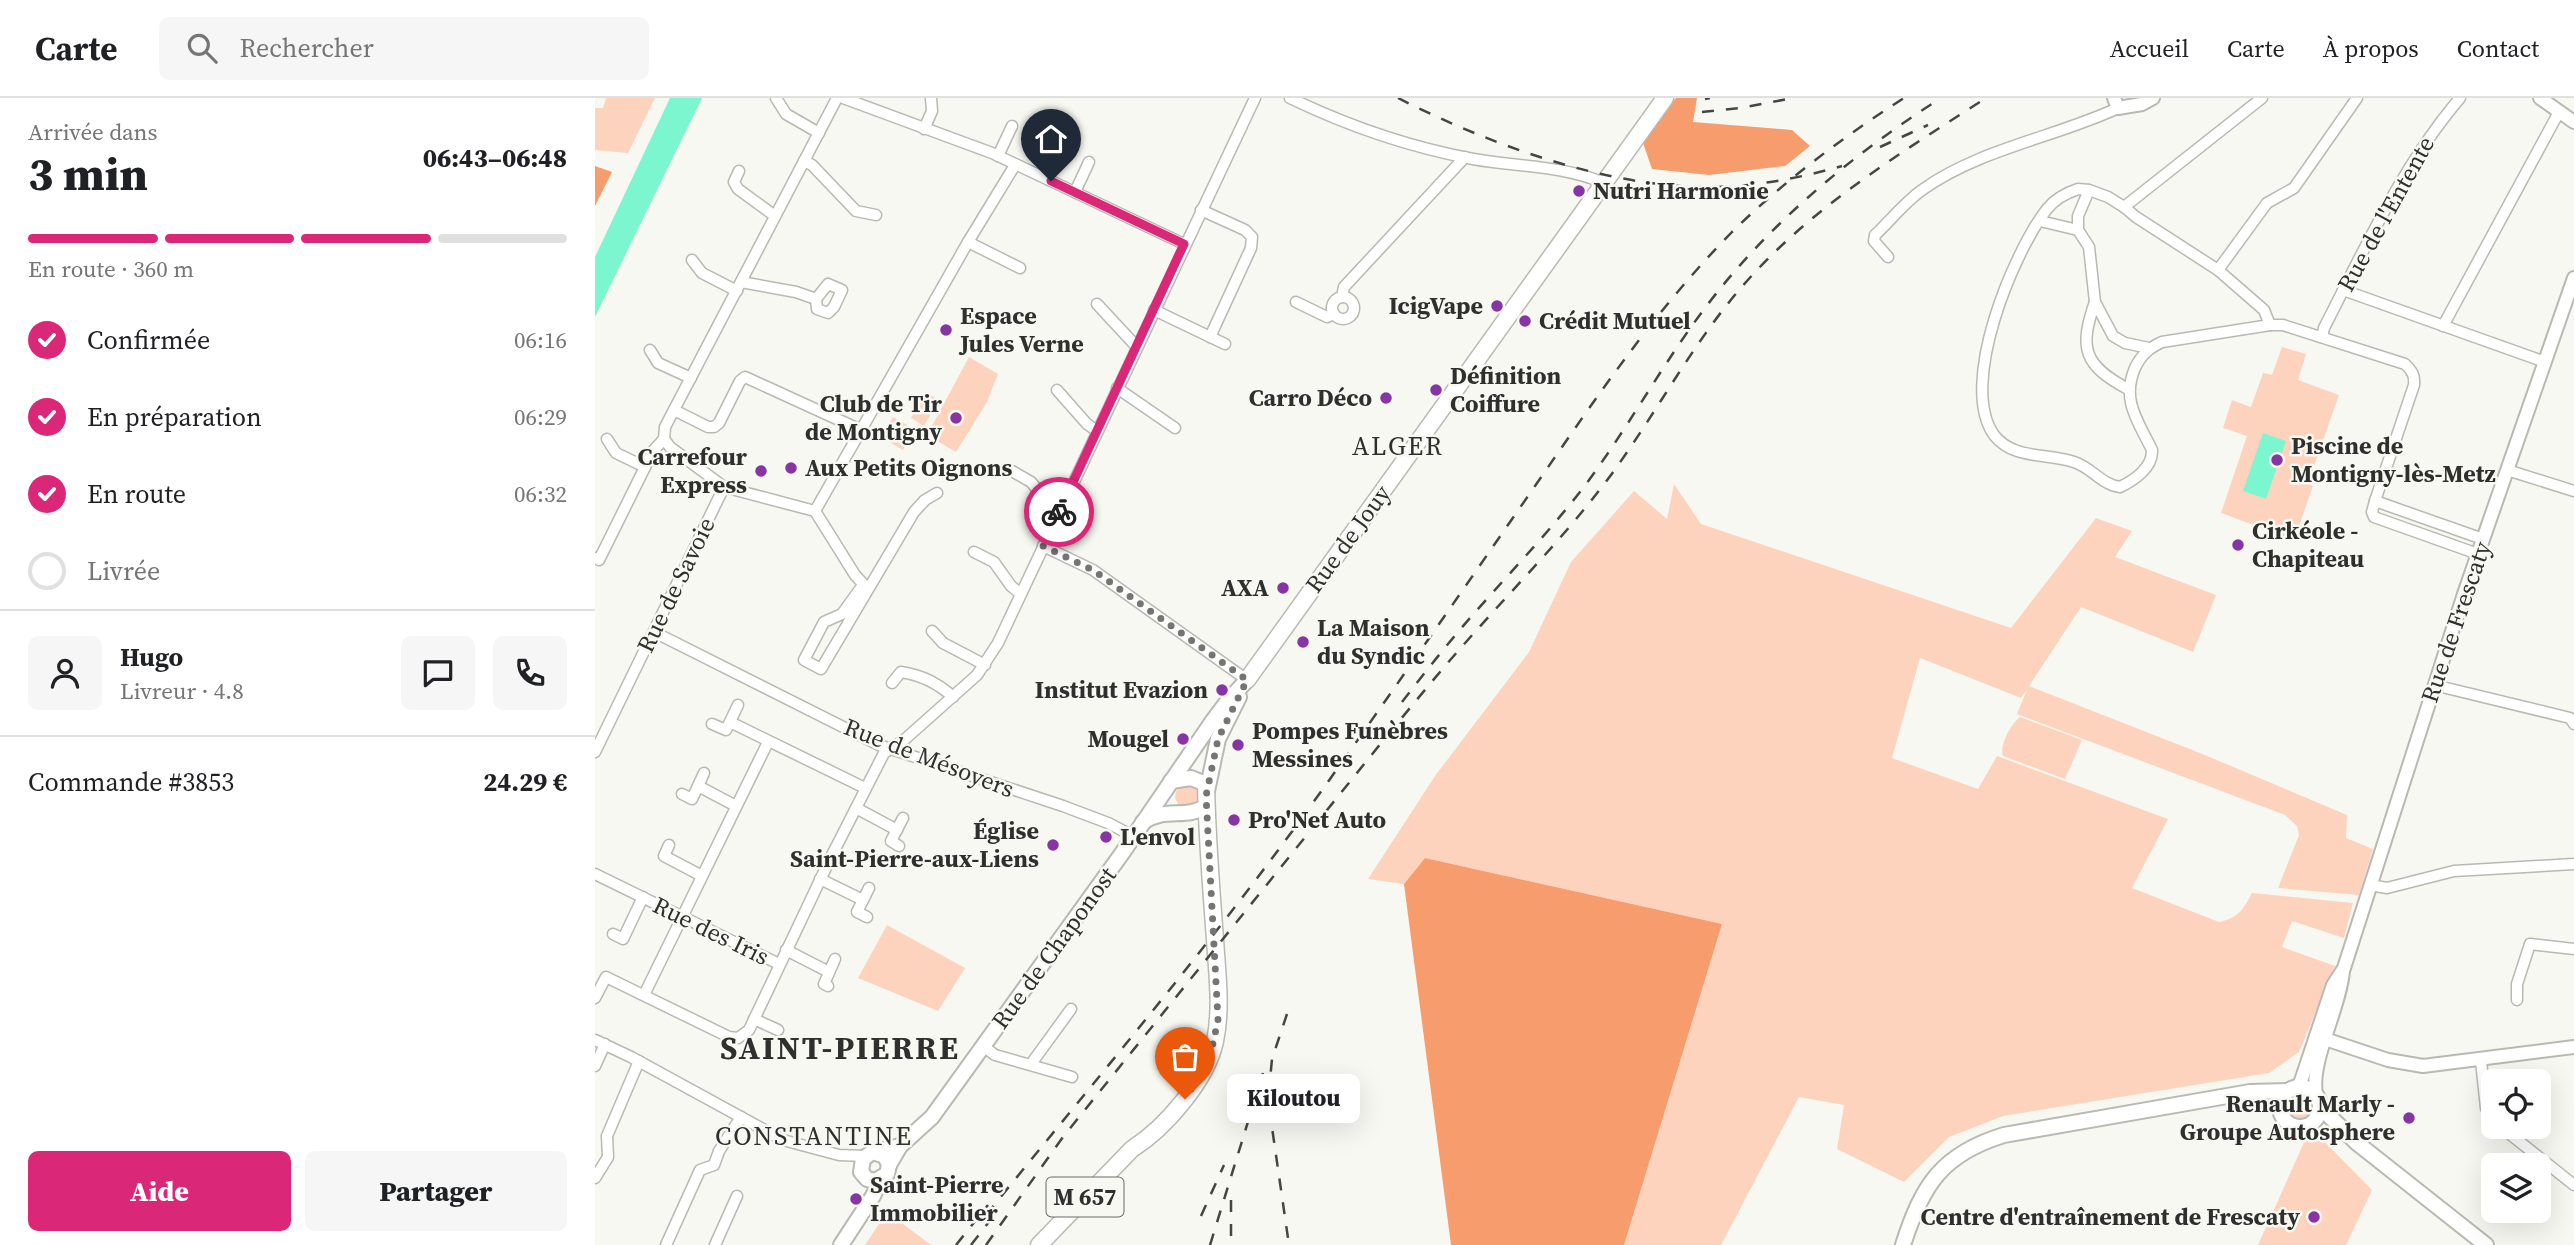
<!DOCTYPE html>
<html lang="fr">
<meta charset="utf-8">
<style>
body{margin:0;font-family:"Source Serif 4",serif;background:#f6f6f6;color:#202124;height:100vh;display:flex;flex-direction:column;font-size:26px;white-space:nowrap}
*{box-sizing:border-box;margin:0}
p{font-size:23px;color:#757577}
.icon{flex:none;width:38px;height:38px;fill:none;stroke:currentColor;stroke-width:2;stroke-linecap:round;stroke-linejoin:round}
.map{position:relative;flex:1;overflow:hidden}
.sheet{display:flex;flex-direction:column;background:#fff;width:595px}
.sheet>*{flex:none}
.fabs{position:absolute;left:1886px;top:971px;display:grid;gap:14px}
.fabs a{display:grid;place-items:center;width:70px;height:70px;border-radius:10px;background:#fff;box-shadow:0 7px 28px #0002;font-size:35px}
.pin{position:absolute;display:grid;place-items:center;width:60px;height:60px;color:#fff;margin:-72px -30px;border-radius:50% 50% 50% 0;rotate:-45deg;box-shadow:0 0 7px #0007}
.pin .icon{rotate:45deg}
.courier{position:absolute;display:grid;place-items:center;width:70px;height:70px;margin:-35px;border:5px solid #db2777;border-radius:50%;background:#fff;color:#222;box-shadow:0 2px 9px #0007}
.bubble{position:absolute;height:49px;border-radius:10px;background:#fff;box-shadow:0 7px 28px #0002;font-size:23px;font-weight:800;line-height:49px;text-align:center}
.summary em{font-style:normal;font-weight:800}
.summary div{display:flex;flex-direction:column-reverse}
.summary{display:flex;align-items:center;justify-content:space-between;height:119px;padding:0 28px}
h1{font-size:46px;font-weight:800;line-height:52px}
.bar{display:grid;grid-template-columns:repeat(4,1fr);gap:10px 7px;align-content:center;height:84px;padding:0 28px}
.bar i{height:9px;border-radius:5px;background:#e0e0e0}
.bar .selected{background:#db2777}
.bar p{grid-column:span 4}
.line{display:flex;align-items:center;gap:18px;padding:0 28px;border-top:2px solid #e0e0e0}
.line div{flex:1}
.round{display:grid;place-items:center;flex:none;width:74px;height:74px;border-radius:10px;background:#f6f6f6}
ol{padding:0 28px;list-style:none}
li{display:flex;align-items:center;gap:21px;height:77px}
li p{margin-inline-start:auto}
li .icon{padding:7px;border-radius:50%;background:#db2777;color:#fff;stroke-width:4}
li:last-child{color:#757577}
li i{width:38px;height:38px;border:4px solid #e0e0e0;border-radius:50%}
.cta{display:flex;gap:14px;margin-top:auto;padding:14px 28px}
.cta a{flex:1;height:80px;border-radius:10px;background:#db2777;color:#fff;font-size:28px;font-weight:800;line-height:80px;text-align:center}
.cta a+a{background:#f6f6f6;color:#202124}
header{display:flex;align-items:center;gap:42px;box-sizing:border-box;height:98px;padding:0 35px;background:#fff;border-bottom:2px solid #e0e0e0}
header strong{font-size:33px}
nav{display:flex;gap:38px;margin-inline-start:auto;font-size:24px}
.search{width:490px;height:63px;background:#f6f6f6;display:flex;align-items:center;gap:18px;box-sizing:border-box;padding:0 24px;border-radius:10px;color:#757577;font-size:26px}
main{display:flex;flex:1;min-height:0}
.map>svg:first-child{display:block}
.green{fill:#fed3be}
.forest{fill:#f69c6d}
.water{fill:#7bf6cf}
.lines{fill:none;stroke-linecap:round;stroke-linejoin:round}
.minor-casing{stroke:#b9b9b3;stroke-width:13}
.tertiary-casing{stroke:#b9b9b3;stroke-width:16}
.secondary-casing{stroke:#b9b9b3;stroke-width:18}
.primary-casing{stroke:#b9b9b3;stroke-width:19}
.minor{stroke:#fff;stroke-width:10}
.tertiary{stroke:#fff;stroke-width:12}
.secondary{stroke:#fff;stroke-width:14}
.primary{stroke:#fff;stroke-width:16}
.rail{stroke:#454542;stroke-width:2.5;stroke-dasharray:12 12;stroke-linecap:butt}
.done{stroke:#757572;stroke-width:7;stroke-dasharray:0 12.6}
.route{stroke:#db2777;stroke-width:9}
.poi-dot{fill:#8735a5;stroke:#f7f8f2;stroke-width:2.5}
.labels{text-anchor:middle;stroke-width:5;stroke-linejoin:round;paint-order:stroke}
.shield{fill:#f7f8f2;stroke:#6b6b68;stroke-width:2}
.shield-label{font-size:23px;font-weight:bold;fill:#2f2f2d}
.poi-label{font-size:24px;font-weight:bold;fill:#2f2f2d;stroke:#f7f8f2;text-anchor:start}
.street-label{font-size:24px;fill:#2f2f2d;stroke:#f7f8f2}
.neighbourhood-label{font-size:26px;letter-spacing:2px;fill:#2f2f2d;stroke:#f7f8f2}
.district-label{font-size:32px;font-weight:bold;letter-spacing:2px;fill:#2f2f2d;stroke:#f7f8f2}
</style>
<header>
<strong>Carte</strong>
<div class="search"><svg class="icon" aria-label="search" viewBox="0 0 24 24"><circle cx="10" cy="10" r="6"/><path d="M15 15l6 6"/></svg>Rechercher</div>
<nav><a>Accueil</a><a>Carte</a><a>À propos</a><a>Contact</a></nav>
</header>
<main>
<section class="sheet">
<div class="summary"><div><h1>3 min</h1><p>Arrivée dans</p></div><em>06:43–06:48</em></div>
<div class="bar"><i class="selected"></i><i class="selected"></i><i class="selected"></i><i></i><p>En route · 360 m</p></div>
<ol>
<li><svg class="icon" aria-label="check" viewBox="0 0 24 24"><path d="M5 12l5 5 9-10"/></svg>Confirmée<p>06:16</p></li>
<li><svg class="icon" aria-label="check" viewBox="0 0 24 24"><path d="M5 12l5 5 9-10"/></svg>En préparation<p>06:29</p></li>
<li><svg class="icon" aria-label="check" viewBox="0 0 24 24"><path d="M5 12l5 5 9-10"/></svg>En route<p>06:32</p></li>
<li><i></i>Livrée</li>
</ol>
<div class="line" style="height:126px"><a class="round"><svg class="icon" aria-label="person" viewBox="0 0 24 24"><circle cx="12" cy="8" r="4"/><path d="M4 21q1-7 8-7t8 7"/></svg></a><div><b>Hugo</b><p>Livreur · 4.8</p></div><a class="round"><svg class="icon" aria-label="chat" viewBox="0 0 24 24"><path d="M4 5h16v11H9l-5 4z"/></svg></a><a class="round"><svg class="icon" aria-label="phone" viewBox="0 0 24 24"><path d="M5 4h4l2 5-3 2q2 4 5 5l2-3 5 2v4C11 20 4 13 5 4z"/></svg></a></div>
<div class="line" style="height:91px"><div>Commande #3853</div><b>24.29 €</b></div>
<div class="cta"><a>Aide</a><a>Partager</a></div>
</section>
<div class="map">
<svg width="1979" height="1147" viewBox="0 0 1979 1147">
<rect width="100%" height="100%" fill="#f7f8f2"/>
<g class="green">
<path d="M11,0H60L33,55L0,52V10H8Z"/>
<path d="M1687,249L1711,256L1703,282L1744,297L1713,385L1718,388L1699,442L1626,415L1652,338L1628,330L1637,302L1656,309L1668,275L1677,277Z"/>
<path d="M374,259L403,276L392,304L361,354L332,337Z"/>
<path d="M331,294L344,302L329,328L316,320Z"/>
<path d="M298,319L319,331L308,352L286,339Z"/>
<path d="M1079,386L1106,426L1416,530L1501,420L1537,433L1520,459L1621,497L1598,554L1486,509L1434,588L1605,655L1752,717L1751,740L1778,751L1764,797L1683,790L1704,737L1702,728L1690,717L1422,616L1432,592L1426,600L1325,560L1297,660L1383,691L1402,658L1573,721L1537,790L1624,824C1643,820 1648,812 1657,795L1758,805L1749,840L1697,823L1687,849L1740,868L1704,954L1674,975L1408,1018L1354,1039L1309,1084L1242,1051L1249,1007L1204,999L1126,1147H1029L1127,826L830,760L809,786L773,781L840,678L934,554L976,464L1039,393L1072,421Z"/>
<path d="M1425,619L1487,642L1470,681L1408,658C1404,647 1416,626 1425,619Z"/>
<path d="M593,684L604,690L605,707L584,708L580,700L581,693Z"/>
<path d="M292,827L370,870L343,913L263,880Z"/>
<circle cx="1704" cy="1009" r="13"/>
<path d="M1724,1038L1777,1092L1751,1147H1663L1711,1040Z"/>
<path d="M304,1123L336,1147H270L284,1126Z"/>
</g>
<g class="forest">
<path d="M1081,0H1102L1098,24L1197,32L1215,48L1190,68L1114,77L1057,71L1047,42Z"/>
<path d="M0,68L17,74L0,108Z"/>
<path d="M830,760L1127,826L1029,1147H856L809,786Z"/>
</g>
<g class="water">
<path d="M75,0H107L0,219V159Z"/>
<path d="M1668,335L1691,343L1671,401L1648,393Z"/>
</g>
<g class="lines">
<g class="minor-casing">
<g id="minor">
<path d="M181,0L191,16L224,35"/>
<path d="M248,0L397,55L589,146"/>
<path d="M695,0C753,28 814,49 878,61C922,69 967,67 1009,85"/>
<path d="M329,31L337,13L336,0"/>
<path d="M403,58L417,28"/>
<path d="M209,63L217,67L261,113L281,117"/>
<path d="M144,73L139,84L143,91L180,118"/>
<path d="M1483,91L1494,92L1513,99L1529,109L1541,119L1623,172L1669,212L1675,227L1567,244C1554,250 1546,257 1540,270C1526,302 1543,323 1557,352C1558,369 1540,382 1525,389C1507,387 1496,369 1479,364C1453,355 1418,362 1399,337C1363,287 1418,155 1452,111C1460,101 1471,95 1483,91Z"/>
<path d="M1494,92L1483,118V132L1494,149L1500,204L1518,238L1530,245L1554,250"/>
<path d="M480,94L494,64"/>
<path d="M1529,109L1667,0"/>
<path d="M606,112L650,132L657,139L656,150L615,239"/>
<path d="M1445,123L1483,132"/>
<path d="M373,144L425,170"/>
<path d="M1293,159L1279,143L1280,137C1296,122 1310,104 1327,92C1384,51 1461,39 1523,10"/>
<path d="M97,162L107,175L142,193"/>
<path d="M1623,172L1672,105L1699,90L1762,0"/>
<path d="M146,184L201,194L221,201"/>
<path d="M233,186L247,192L239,209L233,215L222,211L221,201Z"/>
<path d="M1748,192L1950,264"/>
<path d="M747,199L749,189L870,59"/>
<circle cx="748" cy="210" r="11"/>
<path d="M701,204L732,219L739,216"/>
<path d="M1500,204C1484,250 1488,267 1533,291"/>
<path d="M502,206L541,248"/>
<path d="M559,212L630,246"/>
<path d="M1675,227H1688L1810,266C1817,273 1820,277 1819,287L1780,403"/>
<path d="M1848,228L1964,14"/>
<path d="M1727,239L1729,230C1770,150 1807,68 1865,0"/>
<path d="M55,252L63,265L96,280"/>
<path d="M522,290L580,330"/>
<path d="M462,292L492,326L502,333"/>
<path d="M79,312L113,329H119L124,325L145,283L150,279L266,332"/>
<path d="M12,341L21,355L50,369"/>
<path d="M69,341L70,329L242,0"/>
<path d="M1912,372L1979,393"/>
<path d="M417,373L436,384L463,416"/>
<path d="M129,389L220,413L373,144L420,67"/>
<path d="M220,413L260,477L272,490"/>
<path d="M448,448L498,472L652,582"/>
<path d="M379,454L399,464L416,488L426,496"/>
<path d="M1883,456L1779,419L1777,414L1780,403L1888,441"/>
<path d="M0,460L4,462L58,353L69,341"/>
<path d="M268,487L247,516L229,524L209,562L226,571L319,414L330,402L342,395"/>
<path d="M337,533L348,545L390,567"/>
<path d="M59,534L284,647L468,708L513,725L538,738"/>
<path d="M297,585L306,574C326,577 343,585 358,599"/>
<path d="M1839,587L1975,620L1979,626"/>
<path d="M135,624L270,690"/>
<path d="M117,626L131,632L143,607"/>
<path d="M0,654L129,389L75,349L69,341"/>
<path d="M103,688L141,708"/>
<path d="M87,696L97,701L109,675"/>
<path d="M261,710L302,732"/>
<path d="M74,747L69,758L107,778"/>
<path d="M304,748L296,743L308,720"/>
<path d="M0,776L184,866"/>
<path d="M225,781L268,802"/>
<path d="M1775,787L1792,790L1859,773L1979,766"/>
<path d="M272,819L262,814L274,790"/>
<path d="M18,836L28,841L48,799"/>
<path d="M191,852L234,874"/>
<path d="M233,888L229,886L240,861"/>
<path d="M49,897L173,644"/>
<path d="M0,900L11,879L134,939L143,940L154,932L236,759L289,655L309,642L382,577L403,545L660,0"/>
<path d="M1922,902V886L1935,846L1979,851"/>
<path d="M159,921L183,932"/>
<path d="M0,942L36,959L188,1042L244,1057L271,1058"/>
<path d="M388,948L400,957L477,979"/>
<path d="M1886,963L1891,1010L1899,1023"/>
<path d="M436,966L476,911"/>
<path d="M0,968L10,946"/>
<path d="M1906,1029L1979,1087"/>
<path d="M0,1080L13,1059L12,1038L44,963"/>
<path d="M71,1147L105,1072L119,1067L124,1053L146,1019"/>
<path d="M120,1147L142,1098"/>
</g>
</g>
<g class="tertiary-casing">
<g id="tertiary">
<path d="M1519,0L1523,10L1547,6L1558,0"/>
<path d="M1945,0L1979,24"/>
<path d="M1721,938L1793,962L1828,968L1979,949"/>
<path d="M1702,989L1706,983L1738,887L1749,870L1869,496L1979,180"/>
<path d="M1721,996C1715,963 1745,910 1748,873"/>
</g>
</g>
<g class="secondary-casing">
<g id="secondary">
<path d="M576,683L596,680L611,686"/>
<path d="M611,698L623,641L644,599"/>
<path d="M548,724C571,708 591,722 611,708"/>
<circle cx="1705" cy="1009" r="20"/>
<path d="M1725,1009L1762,1045L1891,1147"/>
<path d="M281,1055L290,1058L294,1067L292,1076L280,1083L272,1081L266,1074L268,1061L276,1055L305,1048"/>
<path d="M294,1067L305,1048L337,1019L528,754L617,624L632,604L652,582"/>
<path d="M246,1147L278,1098L285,1083"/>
<path d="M1308,1147C1327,1087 1347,1056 1409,1037L1655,994L1693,993"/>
</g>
</g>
<g class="primary-casing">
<g id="primary">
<path d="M652,582L1070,0"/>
<path d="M444,1147L537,1051C570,1030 612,982 620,943C627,910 622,875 620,841C616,790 612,738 611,686"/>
</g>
</g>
<use href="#minor" class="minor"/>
<use href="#tertiary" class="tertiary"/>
<use href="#secondary" class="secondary"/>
<use href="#primary" class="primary"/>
<g class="rail">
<path d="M803,0C896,47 1015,91 1120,89C1163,88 1205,80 1247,68"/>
<path d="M1110,1L1115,0"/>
<path d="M1107,14L1146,10L1198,0"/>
<path d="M1285,49L1333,27"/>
<path d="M807,604C834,569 861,535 891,502C924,465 958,429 988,390C1032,332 1066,268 1110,210C1174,125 1257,57 1346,0"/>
<path d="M692,916L677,961L673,1002L694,1147"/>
<path d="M636,1102V1147"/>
<path d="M391,1117C507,974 628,832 735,681C804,584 872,486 940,388C1001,300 1061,211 1137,134C1189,83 1248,39 1309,0"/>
<path d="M606,1118L629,1067"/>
<path d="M361,1147L393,1107"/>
<path d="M376,1147L404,1111"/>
<path d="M391,1147L468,1039L791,639C820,604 849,568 880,534C920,489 962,446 999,399C1049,337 1085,265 1135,203C1205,116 1298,60 1391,0"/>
<path d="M615,1147L668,975"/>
</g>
</g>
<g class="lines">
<path class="done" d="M464,414L448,448L498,472L652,582L623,641L611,698L623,922L615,959L590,1001"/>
<path class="route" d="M456,83L589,146L464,414"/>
</g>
<g class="poi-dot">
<circle cx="984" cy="93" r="7"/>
<circle cx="902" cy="208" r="7"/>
<circle cx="930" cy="223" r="7"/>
<circle cx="351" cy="232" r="7"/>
<circle cx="841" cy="292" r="7"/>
<circle cx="791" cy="300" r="7"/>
<circle cx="361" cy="320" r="7"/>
<circle cx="1682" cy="362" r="7"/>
<circle cx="196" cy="370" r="7"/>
<circle cx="166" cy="373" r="7"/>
<circle cx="1643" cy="447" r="7"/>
<circle cx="688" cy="490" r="7"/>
<circle cx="708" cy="544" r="7"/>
<circle cx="627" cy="592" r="7"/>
<circle cx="588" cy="641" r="7"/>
<circle cx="643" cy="647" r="7"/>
<circle cx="639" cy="722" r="7"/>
<circle cx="511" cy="739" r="7"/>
<circle cx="458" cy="747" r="7"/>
<circle cx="1814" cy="1020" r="7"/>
<circle cx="261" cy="1101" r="7"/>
<circle cx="1719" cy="1119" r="7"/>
</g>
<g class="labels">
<rect class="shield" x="451.5" y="1079.5" width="77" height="39" rx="5"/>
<g class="shield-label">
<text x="490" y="1107">M 657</text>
</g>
<g class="poi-label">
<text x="998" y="101">Nutri Harmonie</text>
<text x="888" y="216" text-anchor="end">IcigVape</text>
<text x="365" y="226">Espace<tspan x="365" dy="28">Jules Verne</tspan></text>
<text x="944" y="231">Crédit Mutuel</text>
<text x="855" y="286">Définition<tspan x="855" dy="28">Coiffure</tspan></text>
<text x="777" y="308" text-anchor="end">Carro Déco</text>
<text x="347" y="314" text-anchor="end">Club de Tir<tspan x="347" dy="28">de Montigny</tspan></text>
<text x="1696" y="356">Piscine de<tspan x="1696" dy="28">Montigny-lès-Metz</tspan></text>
<text x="152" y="367" text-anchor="end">Carrefour<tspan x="152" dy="28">Express</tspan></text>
<text x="210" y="378">Aux Petits Oignons</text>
<text x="1657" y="441">Cirkéole -<tspan x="1657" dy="28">Chapiteau</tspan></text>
<text x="674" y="498" text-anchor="end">AXA</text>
<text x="722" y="538">La Maison<tspan x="722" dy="28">du Syndic</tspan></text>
<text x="613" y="600" text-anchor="end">Institut Evazion</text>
<text x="657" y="641">Pompes Funèbres<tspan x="657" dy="28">Messines</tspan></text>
<text x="574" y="649" text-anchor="end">Mougel</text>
<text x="653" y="730">Pro'Net Auto</text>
<text x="444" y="741" text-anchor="end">Église<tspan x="444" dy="28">Saint-Pierre-aux-Liens</tspan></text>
<text x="525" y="747">L'envol</text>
<text x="1800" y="1014" text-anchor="end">Renault Marly -<tspan x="1800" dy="28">Groupe Autosphere</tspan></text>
<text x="275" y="1095">Saint-Pierre<tspan x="275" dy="28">Immobilier</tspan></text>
<text x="1705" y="1127" text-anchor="end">Centre d'entraînement de Frescaty</text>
</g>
<g class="street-label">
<text transform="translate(1791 116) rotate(-61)" y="8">Rue de l'Entente</text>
<text transform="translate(753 441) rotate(-54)" y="8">Rue de Jouy</text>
<text transform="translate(81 487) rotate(-64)" y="8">Rue de Savoie</text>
<text transform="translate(1861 524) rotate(-71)" y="8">Rue de Frescaty</text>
<text transform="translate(334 660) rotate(21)" y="8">Rue de Mésoyers</text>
<text transform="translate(116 833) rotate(26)" y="8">Rue des Iris</text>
<text transform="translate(459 850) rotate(-54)" y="8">Rue de Chaponost</text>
</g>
<g class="neighbourhood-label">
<text x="803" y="357">ALGER</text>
<text x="219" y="1047">CONSTANTINE</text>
</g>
<g class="district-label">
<text x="245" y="961">SAINT-PIERRE</text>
</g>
</g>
</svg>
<div class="fabs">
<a><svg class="icon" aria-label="locate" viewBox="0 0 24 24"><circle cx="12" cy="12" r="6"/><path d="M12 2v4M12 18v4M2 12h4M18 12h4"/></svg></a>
<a><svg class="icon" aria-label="layers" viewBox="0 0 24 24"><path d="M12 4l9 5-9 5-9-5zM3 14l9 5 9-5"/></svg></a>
</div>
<div class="pin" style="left:590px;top:1001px;background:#ea580c"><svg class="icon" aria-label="bag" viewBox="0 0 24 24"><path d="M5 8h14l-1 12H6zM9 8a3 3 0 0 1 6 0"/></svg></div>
<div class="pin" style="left:456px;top:83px;background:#1f2937"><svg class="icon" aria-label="home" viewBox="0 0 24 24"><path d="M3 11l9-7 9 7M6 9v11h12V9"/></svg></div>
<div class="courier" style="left:464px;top:414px"><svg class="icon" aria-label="bike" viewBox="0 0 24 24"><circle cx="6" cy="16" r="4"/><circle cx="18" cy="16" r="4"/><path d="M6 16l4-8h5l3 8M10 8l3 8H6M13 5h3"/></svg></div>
<div class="bubble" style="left:632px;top:976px;width:133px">Kiloutou</div>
</div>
</main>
